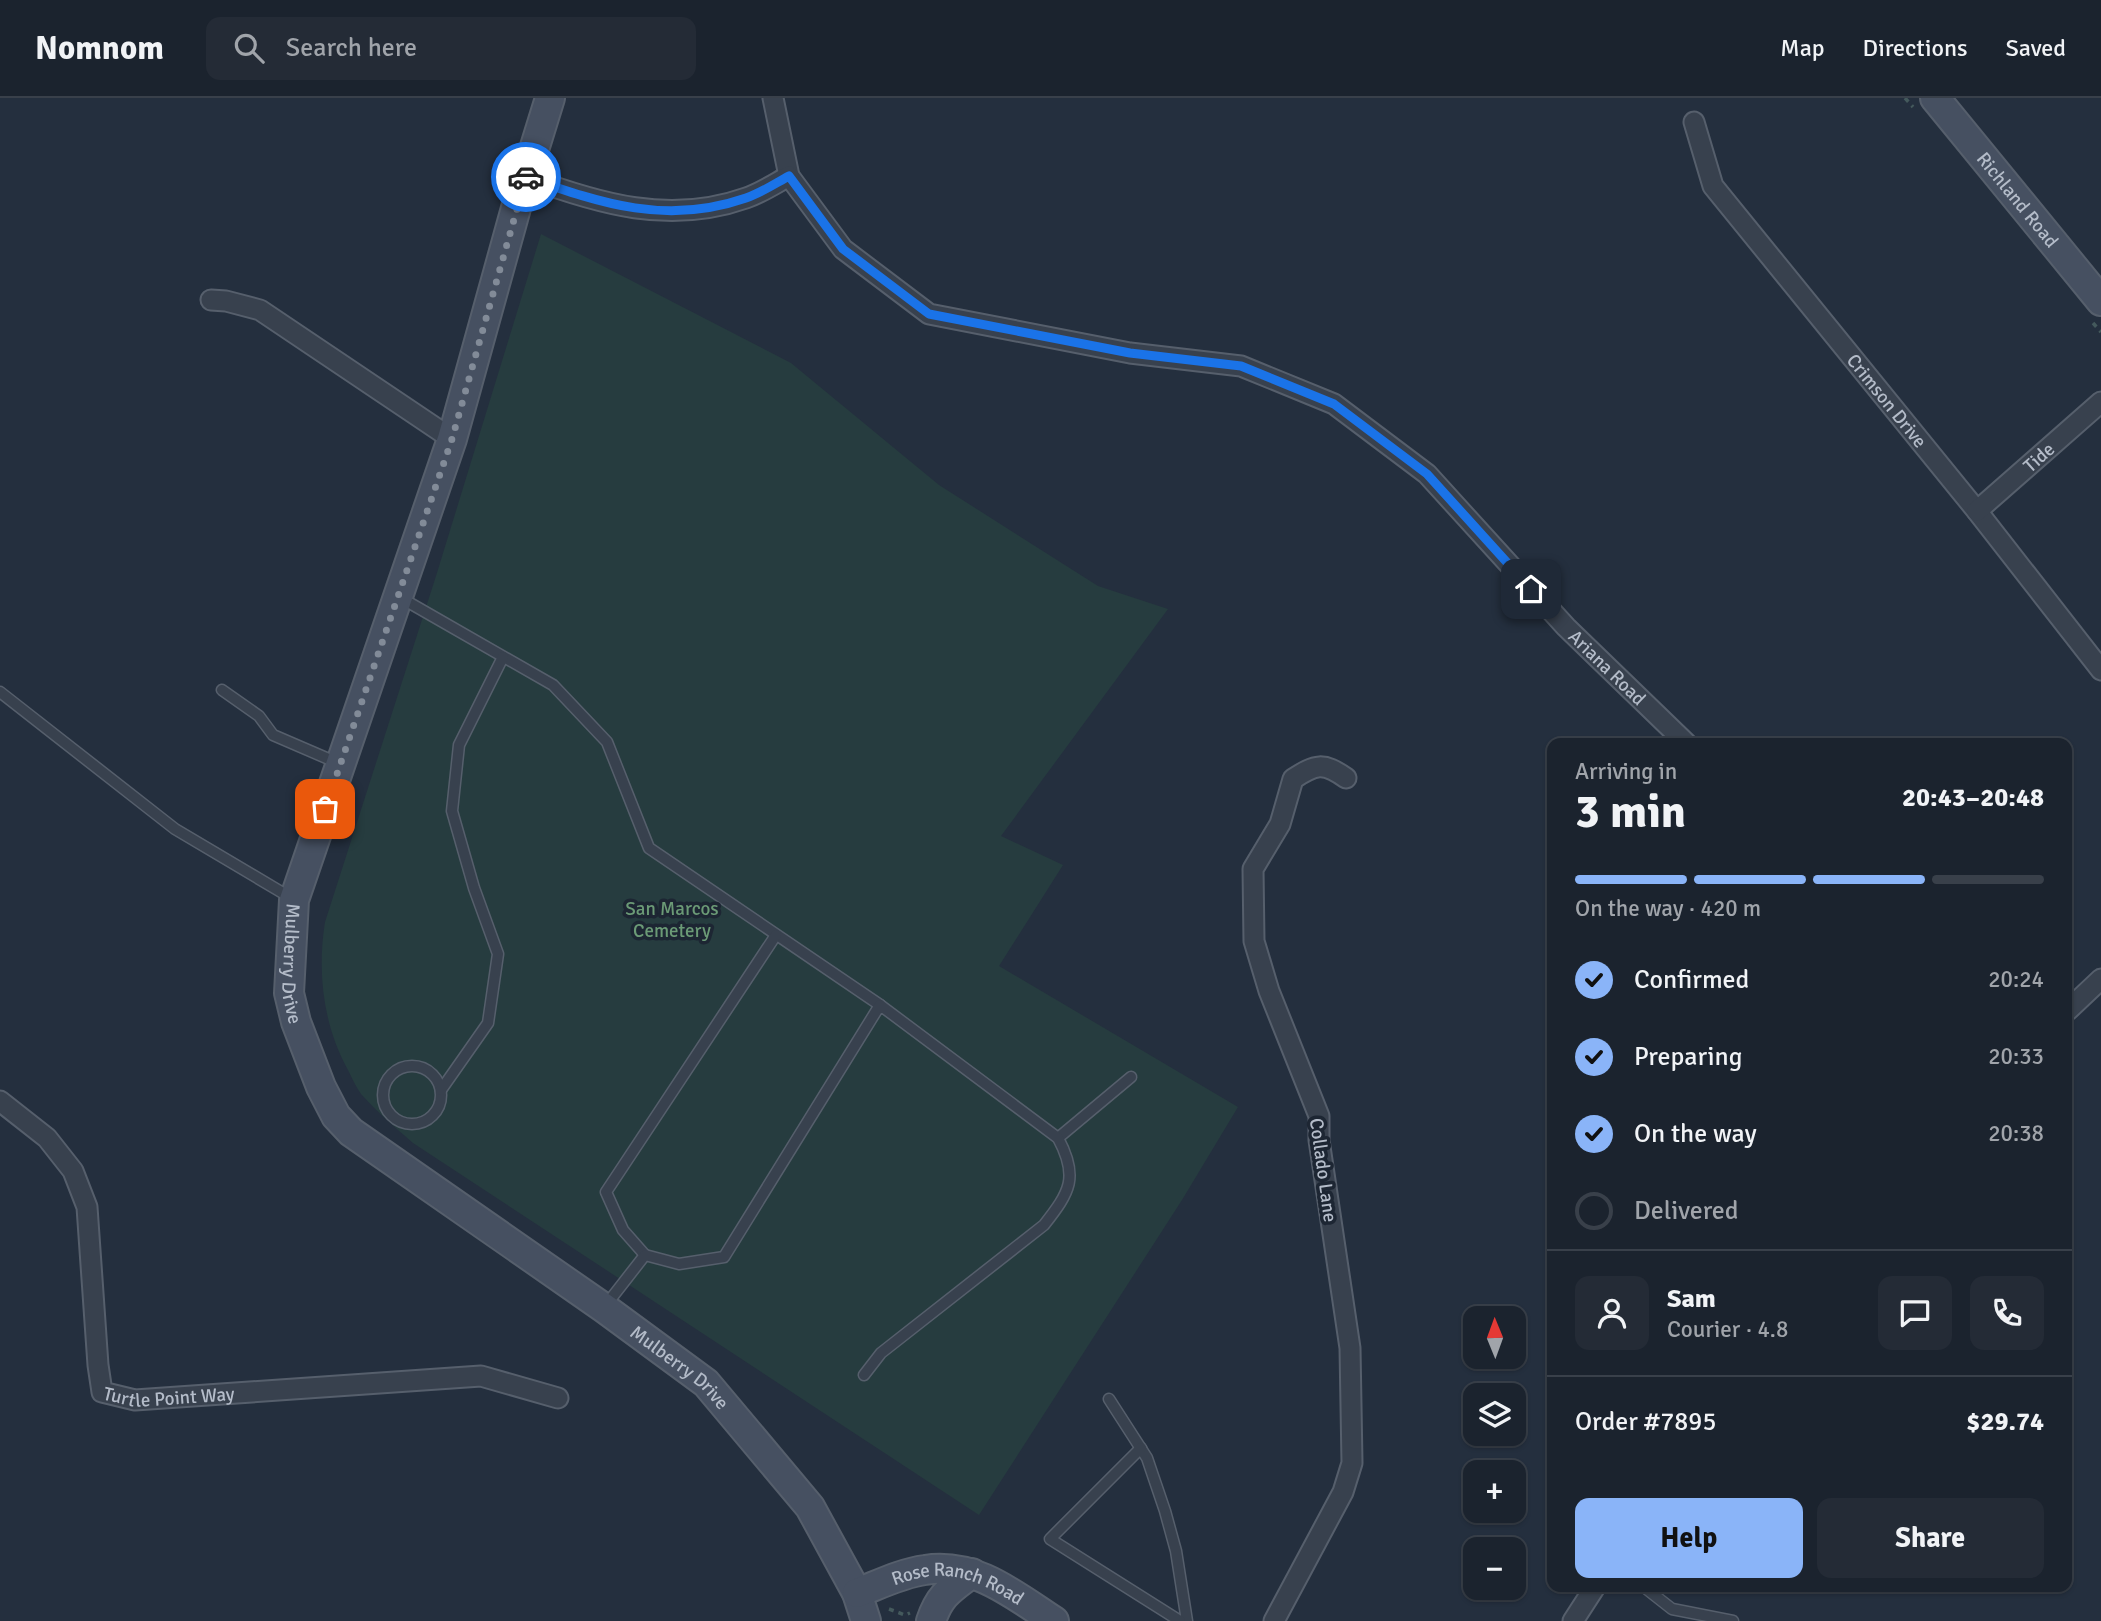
<!DOCTYPE html>
<meta charset="utf-8">
<style>
body{margin:0;font-family:Signika,sans-serif;background:#242b36;color:#f1f3f6;height:100vh;display:flex;flex-direction:column;font-size:26px;white-space:nowrap}
*{box-sizing:border-box;margin:0}
p{font-size:23px;color:#a0a4aa}
.icon{flex:none;width:38px;height:38px;fill:none;stroke:currentColor;stroke-width:2;stroke-linecap:round;stroke-linejoin:round}
.map{position:relative;flex:1;overflow:hidden}
.drawer{position:absolute;left:1547px;top:640px;width:525px;height:854px;display:flex;flex-direction:column;background:#1b232e;border-radius:14px;box-shadow:0 2px 5px #0004,0 0 0 2px #39404a}
.drawer>*{flex:none}
.needle{width:46px;rotate:359deg}
.buttons{position:absolute;left:1463px;top:1208px;display:grid;gap:14px}
.buttons a{display:grid;place-items:center;width:63px;height:63px;border-radius:14px;background:#1b232e;box-shadow:0 2px 5px #0004,0 0 0 2px #39404a;font-size:35px}
.pin{position:absolute;display:grid;place-items:center;width:60px;height:60px;color:#fff;margin:-30px;border-radius:14px;box-shadow:0 4px 10px #0006}
.courier{position:absolute;display:grid;place-items:center;width:70px;height:70px;margin:-35px;border:5px solid #1a73e8;border-radius:50%;background:#fff;color:#222;box-shadow:0 2px 9px #0007}
.summary em{font-style:normal;font-weight:700}
.summary div{display:flex;flex-direction:column-reverse}
.summary{display:flex;align-items:center;justify-content:space-between;height:119px;padding:0 28px}
h1{font-size:46px;font-weight:700;line-height:52px}
.bar{display:grid;grid-template-columns:repeat(4,1fr);gap:10px 7px;align-content:center;height:84px;padding:0 28px}
.bar i{height:9px;border-radius:5px;background:#39404a}
.bar .current{background:#8ab4f8}
.bar p{grid-column:span 4}
.line{display:flex;align-items:center;gap:18px;padding:0 28px;border-top:2px solid #39404a}
.line div{flex:1}
.round{display:grid;place-items:center;flex:none;width:74px;height:74px;border-radius:14px;background:#242b36}
ol{padding:0 28px;list-style:none}
li{display:flex;align-items:center;gap:21px;height:77px}
li p{margin-inline-start:auto}
li .icon{padding:7px;border-radius:50%;background:#8ab4f8;color:#111;stroke-width:4}
li:last-child{color:#a0a4aa}
li i{width:38px;height:38px;border:4px solid #39404a;border-radius:50%}
.action{display:flex;gap:14px;margin-top:auto;padding:14px 28px}
.action a{flex:1;height:80px;border-radius:14px;background:#8ab4f8;color:#111;font-size:28px;font-weight:700;line-height:80px;text-align:center}
.action a+a{background:#242b36;color:#f1f3f6}
header{display:flex;align-items:center;gap:42px;box-sizing:border-box;height:98px;padding:0 35px;background:#1b232e;border-bottom:2px solid #39404a}
header strong{font-size:33px}
nav{display:flex;gap:38px;margin-inline-start:auto;font-size:24px}
.search{width:490px;height:63px;background:#242b36;display:flex;align-items:center;gap:18px;box-sizing:border-box;padding:0 24px;border-radius:14px;color:#a0a4aa;font-size:26px}
.map>svg:first-child{display:block}
.green{fill:#263c3f}
.lines{fill:none;stroke-linecap:round;stroke-linejoin:round}
.lane-casing{stroke:#565f6c;stroke-width:13}
.street-casing{stroke:#565f6c;stroke-width:23}
.secondary-casing{stroke:#565f6c;stroke-width:32}
.path{stroke:#44595c;stroke-width:3.5;stroke-dasharray:5 5;stroke-linecap:butt}
.lane{stroke:#38414e;stroke-width:10}
.street{stroke:#38414e;stroke-width:19}
.secondary{stroke:#465061;stroke-width:28}
.done{stroke:#828b98;stroke-width:7;stroke-dasharray:0 12.6}
.route{stroke:#1a73e8;stroke-width:9}
.labels{text-anchor:middle;stroke-width:7;stroke-linejoin:round;paint-order:stroke}
.street-label{font-size:19px;fill:#b4bcc9;stroke:#1d2633}
.park-label{font-size:19px;fill:#6b9a76;stroke:#1d2633}
</style>
<header>
<strong>Nomnom</strong>
<div class="search"><svg class="icon" aria-label="search" viewBox="0 0 24 24"><circle cx="10" cy="10" r="6"/><path d="M15 15l6 6"/></svg>Search here</div>
<nav><a>Map</a><a>Directions</a><a>Saved</a></nav>
</header>
<div class="map">
<svg width="2101" height="1523" viewBox="0 0 2101 1523">
<rect width="100%" height="100%" fill="#242f3e"/>
<path class="green" d="M541,136L791,265L939,387L1098,488L1168,511L1001,738L1063,767L999,868L1238,1009L1182,1102L979,1417L413,1045C395,1029 377,1014 361,996C356,989 352,980 348,972C323,927 317,874 325,824L436,478Z"/>
<g class="lines">
<g class="lane-casing">
<g id="lane">
<path d="M401,500L553,587L607,644L649,750L880,907"/>
<path d="M222,592L259,618L273,637L338,665"/>
<path d="M0,594L175,731L293,801"/>
<circle cx="412" cy="997" r="29"/>
<path d="M441,992L488,925L498,856L474,790L452,713L459,647L503,559"/>
<path d="M1058,1040L1131,979"/>
<path d="M645,1157L623,1132L606,1094L776,837"/>
<path d="M606,1207L645,1157L679,1166L724,1159L880,907L1058,1040C1079,1079 1070,1094 1044,1127L881,1255L864,1277"/>
<path d="M1109,1301L1147,1360L1165,1413L1176,1453L1187,1523"/>
<path d="M1141,1350L1050,1441L1180,1523"/>
<path d="M1644,1489L1672,1511L1733,1523"/>
</g>
</g>
<g class="street-casing">
<g id="street">
<path id="s1" d="M773,0L789,78L843,151L929,216L1130,255L1241,268L1334,306L1427,376L1566,529L1687,646"/>
<path id="s2" d="M1694,24L1713,88L1977,413L2101,572"/>
<path d="M526,79C599,106 670,127 746,100C761,95 776,85 789,78"/>
<path d="M211,202L226,203L260,212L452,341"/>
<path id="s3" d="M1977,413L2101,304"/>
<path d="M2067,913L2101,881"/>
<path id="s4" d="M0,1003L47,1040L73,1073L87,1109L98,1267L102,1294L135,1302L481,1278L558,1300"/>
<path d="M1274,1523L1343,1394L1352,1365L1350,1250L1319,1042V1018L1269,893L1254,843L1253,771L1280,726L1293,681C1316,666 1323,664 1346,680"/>
<path d="M1573,1523L1595,1489"/>
</g>
</g>
<g class="secondary-casing">
<g id="secondary">
<path id="s5" d="M550,0L516,110L452,341L294,802L289,895L296,924L321,989L336,1018L351,1034L604,1210L706,1285L810,1409L857,1495L866,1523"/>
<path id="s6" d="M1935,0L2101,203"/>
<path id="s7" d="M857,1495C878,1487 902,1475 925,1472C975,1464 1014,1497 1054,1523"/>
<path d="M931,1523C940,1496 951,1491 972,1475"/>
</g>
</g>
<g class="path">
<path d="M1905,0L1913,9"/>
<path d="M2093,225L2101,234"/>
<path d="M889,1511L905,1517L910,1515"/>
</g>
<use href="#lane" class="lane"/>
<use href="#street" class="street"/>
<use href="#secondary" class="secondary"/>
</g>
<g class="lines">
<path class="done" d="M325,711L452,341L526,79"/>
<path class="route" d="M526,79C601,105 666,128 746,100C761,95 776,85 789,78L843,151L929,216L1130,255L1241,268L1334,306L1427,376L1531,491"/>
</g>
<g class="labels">
<g class="street-label">
<text dy="7" stroke="none"><textPath href="#s6" startOffset="131">Richland Road</textPath></text>
<text dy="7" stroke="none"><textPath href="#s2" startOffset="343">Crimson Drive</textPath></text>
<text dy="7" stroke="none"><textPath href="#s3" startOffset="82">Tide</textPath></text>
<text dy="7" stroke="none"><textPath href="#s1" startOffset="1076">Ariana Road</textPath></text>
<text dy="7" stroke="none"><textPath href="#s5" startOffset="906">Mulberry Drive</textPath></text>
<text transform="translate(1324 1072) rotate(82)" y="7">Collado Lane</text>
<text dy="7" stroke="none"><textPath href="#s5" startOffset="1494">Mulberry Drive</textPath></text>
<text dy="7" stroke="none"><textPath href="#s4" startOffset="394">Turtle Point Way</textPath></text>
<text dy="7" stroke="none"><textPath href="#s7" startOffset="107">Rose Ranch Road</textPath></text>
</g>
<g class="park-label">
<text x="672" y="817">San Marcos<tspan x="672" dy="22">Cemetery</tspan></text>
</g>
</g>
</svg>
<div class="buttons">
<a><svg class="needle" viewBox="-14 -14 28 28"><path d="M0-13l5 13h-10z" fill="#e53935"/><path d="M0 13l5-13h-10z" fill="#a0a4aa"/></svg></a>
<a><svg class="icon" aria-label="layers" viewBox="0 0 24 24"><path d="M12 4l9 5-9 5-9-5zM3 14l9 5 9-5"/></svg></a>
<a>+</a>
<a>−</a>
</div>
<div class="pin" style="left:325px;top:711px;background:#ea580c"><svg class="icon" aria-label="bag" viewBox="0 0 24 24"><path d="M5 8h14l-1 12H6zM9 8a3 3 0 0 1 6 0"/></svg></div>
<div class="pin" style="left:1531px;top:491px;background:#1f2937"><svg class="icon" aria-label="home" viewBox="0 0 24 24"><path d="M3 11l9-7 9 7M6 9v11h12V9"/></svg></div>
<div class="courier" style="left:526px;top:79px"><svg class="icon" aria-label="car" viewBox="0 0 24 24"><path d="M5 17H2v-5l4-1 3-4h7l3 4 3 1v5h-3M9 17h6M6 11h13"/><circle cx="7" cy="17" r="2"/><circle cx="17" cy="17" r="2"/></svg></div>
<section class="drawer">
<div class="summary"><div><h1>3 min</h1><p>Arriving in</p></div><em>20:43–20:48</em></div>
<div class="bar"><i class="current"></i><i class="current"></i><i class="current"></i><i></i><p>On the way · 420 m</p></div>
<ol>
<li><svg class="icon" aria-label="check" viewBox="0 0 24 24"><path d="M5 12l5 5 9-10"/></svg>Confirmed<p>20:24</p></li>
<li><svg class="icon" aria-label="check" viewBox="0 0 24 24"><path d="M5 12l5 5 9-10"/></svg>Preparing<p>20:33</p></li>
<li><svg class="icon" aria-label="check" viewBox="0 0 24 24"><path d="M5 12l5 5 9-10"/></svg>On the way<p>20:38</p></li>
<li><i></i>Delivered</li>
</ol>
<div class="line" style="height:126px"><a class="round"><svg class="icon" aria-label="person" viewBox="0 0 24 24"><circle cx="12" cy="8" r="4"/><path d="M4 21q1-7 8-7t8 7"/></svg></a><div><b>Sam</b><p>Courier · 4.8</p></div><a class="round"><svg class="icon" aria-label="chat" viewBox="0 0 24 24"><path d="M4 5h16v11H9l-5 4z"/></svg></a><a class="round"><svg class="icon" aria-label="phone" viewBox="0 0 24 24"><path d="M5 4h4l2 5-3 2q2 4 5 5l2-3 5 2v4C11 20 4 13 5 4z"/></svg></a></div>
<div class="line" style="height:91px"><div>Order #7895</div><b>$29.74</b></div>
<div class="action"><a>Help</a><a>Share</a></div>
</section>
</div>
